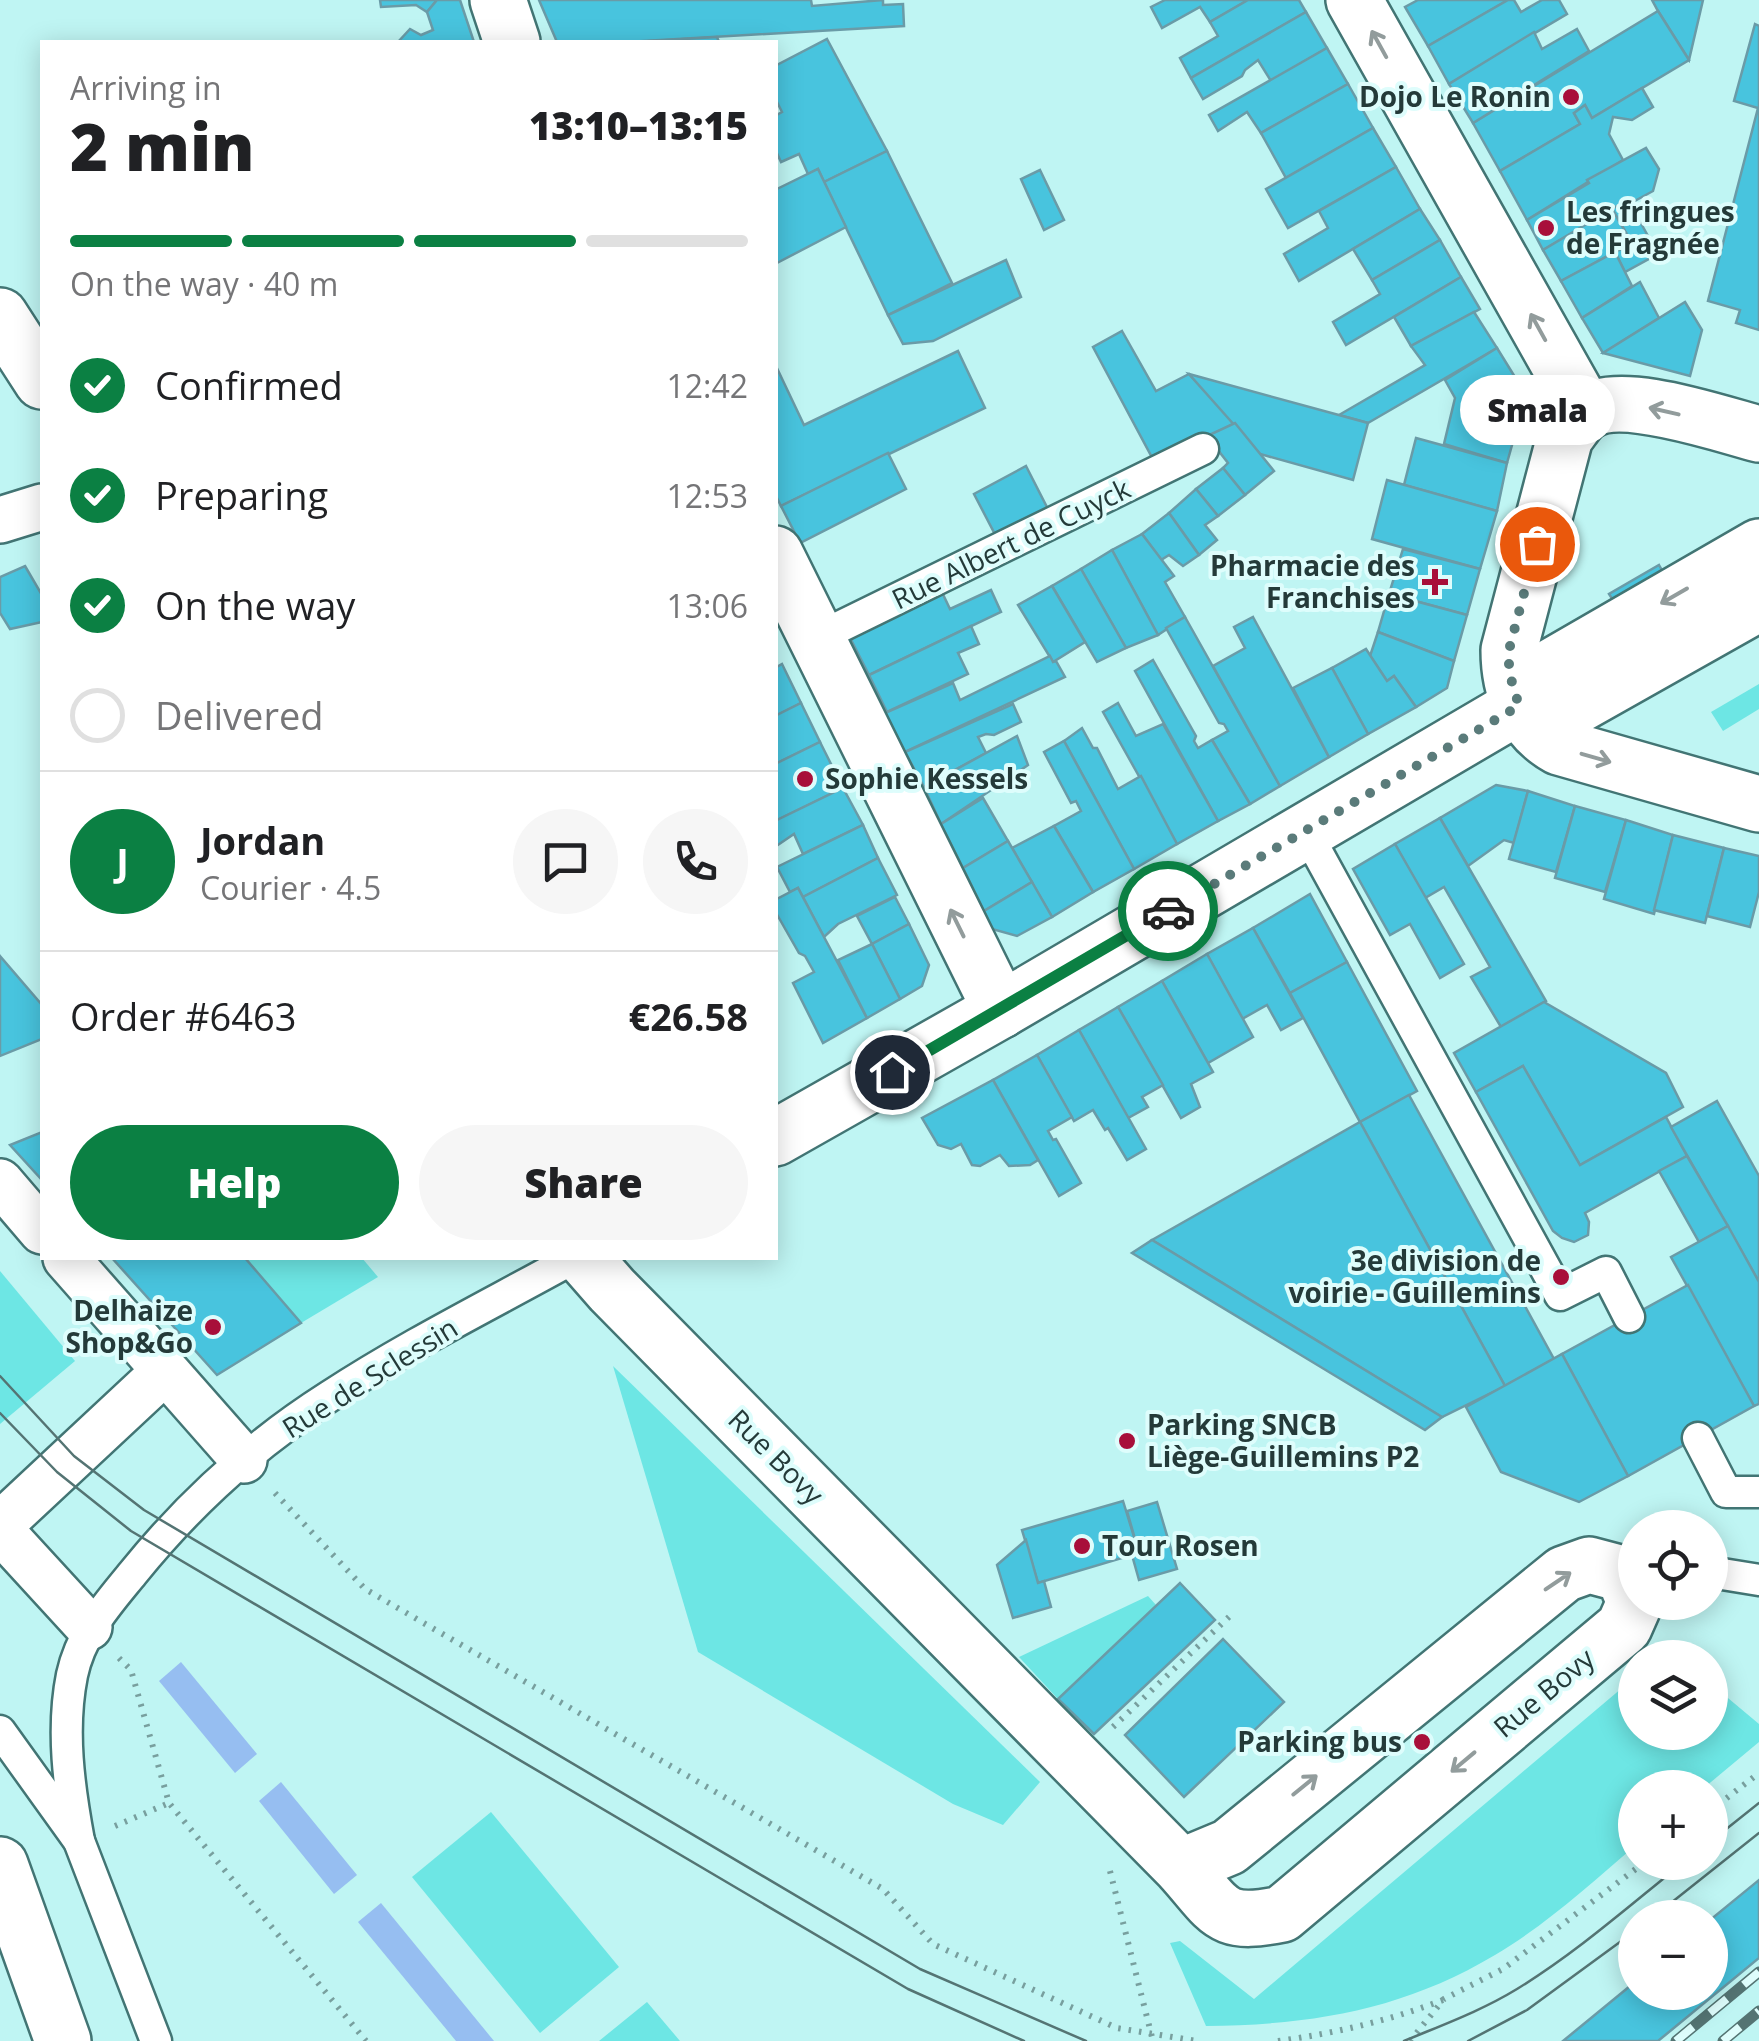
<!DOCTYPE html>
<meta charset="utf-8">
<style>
body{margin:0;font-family:"Open Sans",sans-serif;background:#f6f6f6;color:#202124;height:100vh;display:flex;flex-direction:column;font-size:38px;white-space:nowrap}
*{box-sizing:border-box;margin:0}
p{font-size:32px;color:#757577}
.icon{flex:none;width:55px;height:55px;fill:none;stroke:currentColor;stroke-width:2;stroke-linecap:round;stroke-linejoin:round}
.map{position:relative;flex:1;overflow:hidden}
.panel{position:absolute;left:40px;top:40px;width:738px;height:1220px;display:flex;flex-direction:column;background:#fff;border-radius:0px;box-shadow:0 5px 25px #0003}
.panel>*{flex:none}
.fabs{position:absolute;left:1618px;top:1510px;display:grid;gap:20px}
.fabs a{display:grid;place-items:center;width:110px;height:110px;border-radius:50%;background:#fff;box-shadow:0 5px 25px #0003;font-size:50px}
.pin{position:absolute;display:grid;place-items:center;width:85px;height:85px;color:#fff;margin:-42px;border:5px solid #fff;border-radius:50%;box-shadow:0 2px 10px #0007}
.courier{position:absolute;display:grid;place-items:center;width:100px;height:100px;margin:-50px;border:8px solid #0b8043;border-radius:50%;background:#fff;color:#222;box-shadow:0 2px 12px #0007}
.bubble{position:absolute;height:70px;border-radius:35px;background:#fff;box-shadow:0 5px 25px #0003;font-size:32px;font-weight:800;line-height:70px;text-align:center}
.summary em{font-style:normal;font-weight:800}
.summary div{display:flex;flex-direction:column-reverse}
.summary{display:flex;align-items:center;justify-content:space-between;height:170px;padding:0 30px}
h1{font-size:65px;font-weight:800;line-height:75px}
.bar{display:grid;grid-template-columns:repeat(4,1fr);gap:15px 10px;align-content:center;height:120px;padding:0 30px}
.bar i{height:12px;border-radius:8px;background:#e0e0e0}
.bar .current{background:#0b8043}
.bar p{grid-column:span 4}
.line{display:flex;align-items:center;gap:25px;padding:0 30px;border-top:2px solid #e0e0e0}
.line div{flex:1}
.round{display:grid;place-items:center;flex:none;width:105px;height:105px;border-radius:52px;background:#f6f6f6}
ol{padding:0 30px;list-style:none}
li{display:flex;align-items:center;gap:30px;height:110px}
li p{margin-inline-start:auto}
li .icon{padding:10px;border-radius:50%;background:#0b8043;color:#fff;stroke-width:4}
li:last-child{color:#757577}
li i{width:55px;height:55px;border:5px solid #e0e0e0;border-radius:50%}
.action{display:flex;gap:20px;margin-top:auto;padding:20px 30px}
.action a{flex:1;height:115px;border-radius:60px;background:#0b8043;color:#fff;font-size:40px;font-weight:800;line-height:115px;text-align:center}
.action a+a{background:#f6f6f6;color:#202124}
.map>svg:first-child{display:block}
.green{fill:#6de6e4}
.water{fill:#96bef1}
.building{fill:#48c4de;stroke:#6a9ba7;stroke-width:2.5}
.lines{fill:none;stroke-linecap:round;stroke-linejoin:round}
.service-casing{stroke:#427574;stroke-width:35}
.pedestrian-casing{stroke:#427574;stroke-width:50}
.minor-casing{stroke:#427574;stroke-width:60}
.tertiary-casing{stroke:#427574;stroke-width:60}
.path{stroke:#789f9e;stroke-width:6;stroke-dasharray:2.5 8;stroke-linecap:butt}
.service{stroke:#fff;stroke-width:30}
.pedestrian{stroke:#fff;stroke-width:45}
.minor{stroke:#fff;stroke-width:55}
.tertiary{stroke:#fff;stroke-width:55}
.tram{stroke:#547473;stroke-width:2.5}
.rail-casing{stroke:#547473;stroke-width:11}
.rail{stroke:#defdfc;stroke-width:8;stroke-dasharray:22;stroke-linecap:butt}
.oneway{stroke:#929c9c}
.done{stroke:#5a7b7a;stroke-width:10;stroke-dasharray:0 18}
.route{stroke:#0b8043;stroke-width:12}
.poi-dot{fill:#a80f3a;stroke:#defdfc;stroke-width:4}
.labels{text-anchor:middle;stroke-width:8;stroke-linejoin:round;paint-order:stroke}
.poi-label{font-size:28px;font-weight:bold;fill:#243a39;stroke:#defdfc;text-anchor:end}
.street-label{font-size:28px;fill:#243a39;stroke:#defdfc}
</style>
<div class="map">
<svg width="1759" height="2041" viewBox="0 0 1759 2041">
<rect width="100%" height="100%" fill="#bff5f3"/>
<g class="green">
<path d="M1759,684V709L1723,731L1711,712Z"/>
<path d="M245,1258H362L378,1277L301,1323Z"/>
<path d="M0,1271L75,1361L0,1424Z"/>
<path d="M613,1366L1040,1782L1003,1825L953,1804L698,1652Z"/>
<path d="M1148,1596L1156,1605L1058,1699L1019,1657Z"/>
<path d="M1635,1677V1732H1710V1683L1759,1724V1742L1705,1787L1635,1788V1846C1590,1884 1546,1925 1495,1955C1403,2010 1311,2025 1206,2026L1170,1943L1180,1941L1254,1999Z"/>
<path d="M491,1812L619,1967L540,2033L412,1877Z"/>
<path d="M647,2002L680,2041H599Z"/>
</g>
<g class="water">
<path d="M181,1662L257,1754L235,1773L159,1681Z"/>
<path d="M281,1782L357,1875L334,1894L259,1801Z"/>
<path d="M381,1903L494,2041H456L358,1922Z"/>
</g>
<g class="building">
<path d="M380,0H437L427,12L416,5L381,7Z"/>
<path d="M437,0H460L474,42H398L410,29L421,35L433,30L427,12Z"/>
<path d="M539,0H811L812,6L883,0V5L903,4L904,26L626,42H557Z"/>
<path d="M1165,0H1248L1210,22L1200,7L1162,28L1151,7Z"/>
<path d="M1248,0H1299L1306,12L1191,78L1180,58L1218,36L1210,22Z"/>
<path d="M1418,0H1508L1428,46L1405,7Z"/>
<path d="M1508,0H1514L1521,12L1542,0H1559L1567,14L1449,84L1428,46Z"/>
<path d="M1652,0H1703L1689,60L1658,11Z"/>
<path d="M1658,11L1689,60L1592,118L1585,105L1574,113L1580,124L1500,171L1473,123Z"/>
<path d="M1306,12L1327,48L1271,81L1258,60L1245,70L1242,76L1203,99L1191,78Z"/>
<path d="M1755,24L1759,26V330L1736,323L1740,310L1708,301L1758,108L1734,101Z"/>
<path d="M1577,29L1589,51L1473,123L1449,84L1534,32L1542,49Z"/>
<path d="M717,37L719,42H626H634Z"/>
<path d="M827,39L887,151L824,182L818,169L808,174L799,154L781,162L775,149V116L782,112L775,98V66Z"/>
<path d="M1327,48L1348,84L1261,133L1247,112L1218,131L1209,115Z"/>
<path d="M1348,84L1373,128L1286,178L1261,133Z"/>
<path d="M1642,88L1653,107L1632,120L1613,117L1609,134L1623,160L1527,220L1500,171L1580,124L1574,113L1585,105L1592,118Z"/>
<path d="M1373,128L1396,167L1288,228L1266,189Z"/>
<path d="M1646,148L1659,169L1653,191L1631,203L1628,200L1543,250L1527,220L1589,183L1587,180Z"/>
<path d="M887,151L952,283L888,315L824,182Z"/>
<path d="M1396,167L1420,209L1299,281L1284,254L1328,228L1319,211Z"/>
<path d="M818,169L846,227L775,264V190Z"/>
<path d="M1040,170L1064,220L1044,230L1021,179Z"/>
<path d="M1628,200L1658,254L1625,272L1615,252L1632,243L1612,209Z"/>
<path d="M1420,209L1440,240L1372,280L1353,249Z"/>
<path d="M1612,209L1632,243L1561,281L1543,250Z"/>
<path d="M1440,240L1461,277L1346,345L1333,322L1380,294L1372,280Z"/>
<path d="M1615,252L1632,286L1582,318L1561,281Z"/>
<path d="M1006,260L1021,297L933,341L903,344L888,315Z"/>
<path d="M1461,277L1480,309L1411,346L1394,317Z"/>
<path d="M1640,282L1659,318L1603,353L1582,318Z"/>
<path d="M1685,302L1702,330L1690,376L1603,353Z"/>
<path d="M1474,312L1497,348L1368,423L1339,415L1425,365L1411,346Z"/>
<path d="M1122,331L1156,391L1189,374L1235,423L1155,463L1093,347Z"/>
<path d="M1497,348L1526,395L1507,463L1444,444L1455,398L1445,380Z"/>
<path d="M958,351L985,408L781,506L775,494V364L804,425Z"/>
<path d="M1189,374L1368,423L1353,480L1260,454Z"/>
<path d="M1235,423L1274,471L1245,495L1223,468L1228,463L1207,436Z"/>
<path d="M1416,438L1507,463L1497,511L1404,485Z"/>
<path d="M888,453L906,489L800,543L781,506Z"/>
<path d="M1026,466L1051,515L999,542L974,494Z"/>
<path d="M1223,468L1245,495L1218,516L1196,489Z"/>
<path d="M1387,480L1497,511L1480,569L1372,539Z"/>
<path d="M1196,489L1218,516L1205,525L1217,540L1199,555L1169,513Z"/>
<path d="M1169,513L1199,555L1183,566L1169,555L1161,560L1142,534Z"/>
<path d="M1142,534L1174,576L1165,582L1185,617L1158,635L1112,550Z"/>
<path d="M1403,549L1480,569L1467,615L1389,594Z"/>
<path d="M1112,550L1158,635L1126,648L1081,569Z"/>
<path d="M1659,565L1667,579L1618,608L1609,594Z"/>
<path d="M25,566L42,595V622L10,629L0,613V577Z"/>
<path d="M1081,569L1126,648L1097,662L1052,586Z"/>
<path d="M939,586L950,609L991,590L1001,612L869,675L840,618Z"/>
<path d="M1052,586L1085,642L1053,662L1018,605Z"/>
<path d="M1389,594L1467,615L1454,661L1378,632Z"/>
<path d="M1185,617L1280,786L1250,804L1212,740L1228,731L1224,724L1219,723L1166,628Z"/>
<path d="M1253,617L1329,757L1280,786L1213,666L1245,648L1234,627Z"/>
<path d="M971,626L979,644L958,653L968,674L887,712L869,675Z"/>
<path d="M1378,632L1454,661L1447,688L1416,707L1394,676L1387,681L1370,656Z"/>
<path d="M1366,649L1387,681L1394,676L1416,707L1368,734L1332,668Z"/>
<path d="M1050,656L1053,662L1056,661L1065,677L905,752L885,713L953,683L960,700Z"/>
<path d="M1153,660L1196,736L1194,741L1198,748L1212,740L1250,804L1218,821L1135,671Z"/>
<path d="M782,664L801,703L775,716V668Z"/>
<path d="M1332,668L1368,734L1329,757L1293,688Z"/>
<path d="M801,703L820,742L775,764V716Z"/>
<path d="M1118,703L1136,736L1163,724L1218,821L1177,844L1103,712Z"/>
<path d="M1013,704L1021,722L994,735L986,734L978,737L986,753L924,787L905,752Z"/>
<path d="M1082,728L1093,748H1097L1118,789L1141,776L1177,844L1134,869L1064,741Z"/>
<path d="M1017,736L1028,765L941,824L924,787Z"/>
<path d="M1064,741L1134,869L1093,892L1054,826L1081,811L1076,801L1071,803L1044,752Z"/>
<path d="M820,742L843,788L775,821V764Z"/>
<path d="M1496,785L1528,791L1514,843L1504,840L1468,866L1440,818Z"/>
<path d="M843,788L863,825L803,854L794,834L775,847V821Z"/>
<path d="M1528,791L1575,806L1556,872L1509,859Z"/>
<path d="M983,798L1008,841L963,868L941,824Z"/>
<path d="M1575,806L1626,820L1605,892L1555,878Z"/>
<path d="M1440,818L1546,1001L1501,1027L1471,977L1490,967L1444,887L1425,898L1395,844Z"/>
<path d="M1626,820L1673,835L1654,914L1604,899Z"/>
<path d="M863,825L878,858L803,897L798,888L790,892L777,867Z"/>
<path d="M1054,826L1093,892L1052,917L1012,848Z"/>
<path d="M1673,835L1724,848L1705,923L1654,910Z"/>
<path d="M1008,841L1032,882L984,911L963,868Z"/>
<path d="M1395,844L1464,964L1440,978L1410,924L1390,935L1353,869Z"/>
<path d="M1724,848L1759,856V892L1750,927L1707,916Z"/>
<path d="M878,858L897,895L838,924L824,937L803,897Z"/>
<path d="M1032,882L1052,917L1017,936L992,929L984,911Z"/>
<path d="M798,888L867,1018L823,1043L793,983L814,972L805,956L799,953L775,911V900Z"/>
<path d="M1310,894L1347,962L1290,993L1253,928Z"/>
<path d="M895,897L909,924L872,944L857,916Z"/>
<path d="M909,924L929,965L922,986L900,999L872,944Z"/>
<path d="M1253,928L1303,1018L1281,1030L1267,1005L1242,1019L1207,954Z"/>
<path d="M872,944L900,999L867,1018L838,960Z"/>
<path d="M1207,954L1253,1037L1208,1063L1162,981Z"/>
<path d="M0,956L42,1005V1039L0,1056Z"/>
<path d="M1347,962L1417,1091L1360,1122L1290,993Z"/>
<path d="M1162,981L1213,1072L1191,1084L1200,1107L1181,1118L1118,1007Z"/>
<path d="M1544,1002L1666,1073L1683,1107L1580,1165L1523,1066L1476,1092L1454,1053Z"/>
<path d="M1118,1007L1163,1085L1142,1097L1148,1107L1128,1118L1079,1030Z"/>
<path d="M1079,1030L1146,1149L1127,1160L1108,1128L1105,1130L1093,1110L1074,1121L1037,1055Z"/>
<path d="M1037,1055L1072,1117L1048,1131L1053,1140L1056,1139L1081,1183L1059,1196L993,1080Z"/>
<path d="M1523,1066L1580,1165L1666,1117L1687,1156L1585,1213L1589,1222L1588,1235L1574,1242L1562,1238L1553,1231L1476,1092Z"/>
<path d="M993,1080L1038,1160L1030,1165L1009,1166L1000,1155L980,1166L972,1165L961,1144L951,1149L938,1145L922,1118Z"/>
<path d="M1409,1095L1554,1359L1505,1386L1360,1122Z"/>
<path d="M1717,1101L1759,1176V1282L1671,1127Z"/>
<path d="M1360,1122L1505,1386L1442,1417L1152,1240Z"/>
<path d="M42,1132V1180L10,1145Z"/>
<path d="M1687,1156L1728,1226L1699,1242L1659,1171Z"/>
<path d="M1728,1226L1759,1282V1404L1754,1406L1671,1257Z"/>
<path d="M1152,1240L1442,1417L1425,1430L1132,1253Z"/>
<path d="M112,1258H245L301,1323L217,1375Z"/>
<path d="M1688,1285L1754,1406L1628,1476L1562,1354Z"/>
<path d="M1562,1354L1628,1476L1579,1502L1501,1472L1466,1407Z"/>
<path d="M1123,1501L1139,1553L1038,1583L1022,1530Z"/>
<path d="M1157,1502L1177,1569L1139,1580L1132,1555L1139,1553L1127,1511Z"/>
<path d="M1026,1540L1038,1583L1044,1581L1051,1607L1013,1618L997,1565Z"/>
<path d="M1180,1583L1215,1620L1094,1734L1058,1699Z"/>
<path d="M1223,1639L1284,1702L1184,1797L1125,1735Z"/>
<path d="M1759,1880V1958L1658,2041H1563L1635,1982V1992H1710V1920Z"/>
</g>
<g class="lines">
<g class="service-casing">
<g id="service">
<path d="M819,637L1203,449"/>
<path d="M1305,830L1560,1295L1606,1272L1629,1317"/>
<path d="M1698,1438L1726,1492H1759"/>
<path d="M1710,1572L1759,1580"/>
<path d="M0,1731L79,1841L156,2041"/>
<path d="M79,1841C69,1787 61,1730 72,1675C81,1633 107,1605 133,1573C188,1505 256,1443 330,1396C408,1345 493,1303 574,1258"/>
</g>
</g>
<g class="pedestrian-casing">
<g id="pedestrian">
<path d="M0,520L42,507"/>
<path d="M0,1182L42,1231"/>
<path d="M66,1258L244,1460"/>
<path d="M0,1525L165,1371"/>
<path d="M0,1530L89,1627"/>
</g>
</g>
<g class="minor-casing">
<g id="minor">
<path d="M498,0L512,42"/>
<path d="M1354,0L1586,412"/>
<path d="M0,316L42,381"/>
<path d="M1759,434C1720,424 1619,388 1585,413C1577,419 1571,430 1565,437L1509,650C1509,690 1523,727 1559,747L1759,804"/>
<path d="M775,554L1001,1010"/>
<path d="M584,1258L612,1290L1181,1867C1221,1911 1219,1927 1282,1914L1624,1627L1635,1602L1623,1574L1589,1565L1564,1574L1229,1847L1181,1867"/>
<path d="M0,1865L63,2041"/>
</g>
</g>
<g class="tertiary-casing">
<g id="tertiary">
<path d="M1519,706L1569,710L1759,603"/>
<path d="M775,1138L1001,1010L1519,706L1546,670L1759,547"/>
</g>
</g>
<g class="path">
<path d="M275,1493L365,1589L883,1889L933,1944L1117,2028L1197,2041"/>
<path d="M119,1658L131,1670L169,1803L366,2041"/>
<path d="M1113,1727L1232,1614"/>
<path d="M1710,1811L1759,1773"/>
<path d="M115,1826L169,1803"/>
<path d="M1110,1871L1153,2041"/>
<path d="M1278,2041C1336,2033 1388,2021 1443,2000"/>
<path d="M1410,2041L1444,1999L1503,1969L1645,1862"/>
</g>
<use href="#service" class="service"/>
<use href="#pedestrian" class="pedestrian"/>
<use href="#minor" class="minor"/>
<use href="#tertiary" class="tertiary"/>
<g class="tram">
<path d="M0,1376L74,1456L144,1510L920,1969L1086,2041"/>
<path d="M0,1413L57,1472L131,1531L908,1989L1024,2041"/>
<path d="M1710,1842L1759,1803"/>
<path d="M1652,1918L1759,1833"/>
<path d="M1404,2041C1442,2025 1481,2011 1517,1989C1576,1953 1629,1906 1684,1862"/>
<path d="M1468,2041L1527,2010L1635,1931"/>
</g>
<g class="rail-casing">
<g id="rail">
<path d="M1676,2041L1759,1972"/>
<path d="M1723,2041L1759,2011"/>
</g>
</g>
<use href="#rail" class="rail"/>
</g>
<defs><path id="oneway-shaft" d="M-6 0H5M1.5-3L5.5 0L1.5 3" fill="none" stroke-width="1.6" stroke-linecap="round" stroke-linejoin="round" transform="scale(2.5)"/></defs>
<g class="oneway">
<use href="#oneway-shaft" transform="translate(1379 44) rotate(-119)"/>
<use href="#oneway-shaft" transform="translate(1538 327) rotate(-119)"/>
<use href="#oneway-shaft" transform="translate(1664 411) rotate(-167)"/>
<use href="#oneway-shaft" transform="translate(1674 596) rotate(150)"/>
<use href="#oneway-shaft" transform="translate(1596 758) rotate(16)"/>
<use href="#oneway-shaft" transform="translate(957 923) rotate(-116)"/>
<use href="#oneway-shaft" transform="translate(1558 1581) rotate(-34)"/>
<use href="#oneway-shaft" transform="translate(1463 1762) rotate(140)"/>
<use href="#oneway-shaft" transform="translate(1305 1785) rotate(-39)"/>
</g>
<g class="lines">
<path class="done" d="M1168,911L1519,706L1509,672V650L1537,544"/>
<path class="route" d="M892,1072L1168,911"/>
</g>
<g class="poi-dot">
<circle cx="1571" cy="97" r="10"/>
<circle cx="1546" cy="228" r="10"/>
<path d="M1430 567h10v10h10v10h-10v10h-10v-10h-10v-10h10z"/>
<circle cx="805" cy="779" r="10"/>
<circle cx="1561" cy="1277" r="10"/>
<circle cx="213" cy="1327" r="10"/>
<circle cx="1127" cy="1441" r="10"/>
<circle cx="1082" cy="1546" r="10"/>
<circle cx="1422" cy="1742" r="10"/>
</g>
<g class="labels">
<g class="poi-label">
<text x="1551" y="107">Dojo Le Ronin</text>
<text x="1566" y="222" text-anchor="start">Les fringues<tspan x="1566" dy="32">de Fragnée</tspan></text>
<text x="1415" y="576">Pharmacie des<tspan x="1415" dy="32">Franchises</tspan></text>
<text x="825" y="789" text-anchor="start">Sophie Kessels</text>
<text x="1541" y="1271">3e division de<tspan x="1541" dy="32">voirie - Guillemins</tspan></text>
<text x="193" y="1321">Delhaize<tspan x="193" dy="32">Shop&amp;Go</tspan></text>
<text x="1147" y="1435" text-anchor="start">Parking SNCB<tspan x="1147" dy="32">Liège-Guillemins P2</tspan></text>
<text x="1102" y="1556" text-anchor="start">Tour Rosen</text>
<text x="1402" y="1752">Parking bus</text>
</g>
<g class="street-label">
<text transform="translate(1011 544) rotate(-26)" y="10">Rue Albert de Cuyck</text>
<text transform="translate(370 1378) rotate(-32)" y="10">Rue de Sclessin</text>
<text transform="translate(776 1457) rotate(45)" y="10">Rue Bovy</text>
<text transform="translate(1544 1693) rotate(-40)" y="10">Rue Bovy</text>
</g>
</g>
</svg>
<div class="fabs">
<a><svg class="icon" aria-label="locate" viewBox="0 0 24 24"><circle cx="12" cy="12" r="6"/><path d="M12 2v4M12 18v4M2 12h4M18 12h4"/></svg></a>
<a><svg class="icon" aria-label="layers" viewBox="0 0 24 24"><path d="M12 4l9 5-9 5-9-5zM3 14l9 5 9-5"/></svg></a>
<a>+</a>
<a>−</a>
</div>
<div class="pin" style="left:1537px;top:544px;background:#ea580c"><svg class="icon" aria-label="bag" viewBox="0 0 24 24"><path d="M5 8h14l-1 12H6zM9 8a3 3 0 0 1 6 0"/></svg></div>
<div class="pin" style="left:892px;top:1072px;background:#1f2937"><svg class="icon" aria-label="home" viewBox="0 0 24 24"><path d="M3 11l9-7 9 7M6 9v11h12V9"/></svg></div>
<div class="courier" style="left:1168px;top:911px"><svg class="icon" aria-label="car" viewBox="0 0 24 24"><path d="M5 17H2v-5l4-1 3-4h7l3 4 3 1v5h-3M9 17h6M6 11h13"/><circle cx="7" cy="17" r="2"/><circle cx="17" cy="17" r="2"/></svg></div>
<div class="bubble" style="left:1460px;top:375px;width:155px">Smala</div>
<section class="panel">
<div class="summary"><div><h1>2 min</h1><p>Arriving in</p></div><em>13:10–13:15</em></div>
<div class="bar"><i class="current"></i><i class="current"></i><i class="current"></i><i></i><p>On the way · 40 m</p></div>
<ol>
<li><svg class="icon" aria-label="check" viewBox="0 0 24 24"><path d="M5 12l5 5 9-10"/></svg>Confirmed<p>12:42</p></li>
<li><svg class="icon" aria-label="check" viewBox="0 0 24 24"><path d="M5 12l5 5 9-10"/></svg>Preparing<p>12:53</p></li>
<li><svg class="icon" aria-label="check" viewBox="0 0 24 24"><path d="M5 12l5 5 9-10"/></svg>On the way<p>13:06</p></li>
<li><i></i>Delivered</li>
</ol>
<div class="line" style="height:180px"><b class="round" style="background:#0b8043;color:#fff">J</b><div><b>Jordan</b><p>Courier · 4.5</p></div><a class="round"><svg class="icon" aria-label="chat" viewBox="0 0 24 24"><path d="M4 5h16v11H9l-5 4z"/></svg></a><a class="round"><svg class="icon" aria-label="phone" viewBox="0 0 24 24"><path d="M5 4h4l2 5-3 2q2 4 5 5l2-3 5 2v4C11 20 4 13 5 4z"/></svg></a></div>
<div class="line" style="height:130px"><div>Order #6463</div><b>€26.58</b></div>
<div class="action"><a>Help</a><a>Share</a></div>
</section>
</div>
